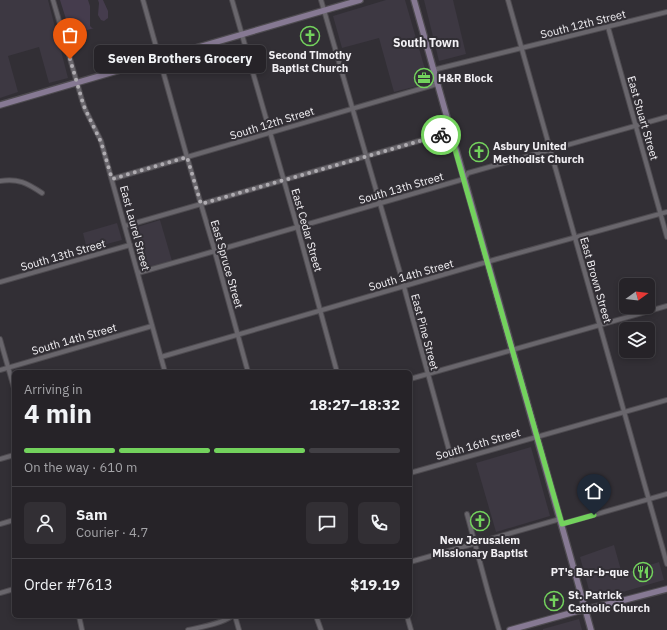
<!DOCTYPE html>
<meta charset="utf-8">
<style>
body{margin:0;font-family:"IBM Plex Sans",sans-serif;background:#322f34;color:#f1f3f6;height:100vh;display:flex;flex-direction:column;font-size:15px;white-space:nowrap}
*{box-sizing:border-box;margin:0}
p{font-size:13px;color:#a4a4a8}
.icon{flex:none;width:22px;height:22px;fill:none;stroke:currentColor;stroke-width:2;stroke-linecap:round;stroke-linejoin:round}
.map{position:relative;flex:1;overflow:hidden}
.details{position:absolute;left:12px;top:370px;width:400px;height:248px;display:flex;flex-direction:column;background:#262328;border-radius:6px;box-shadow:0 2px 6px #0003,0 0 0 1px #424045}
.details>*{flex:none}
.needle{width:26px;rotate:75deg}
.tools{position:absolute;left:619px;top:278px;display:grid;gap:8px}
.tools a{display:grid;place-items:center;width:36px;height:36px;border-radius:6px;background:#262328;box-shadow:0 2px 6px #0003,0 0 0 1px #424045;font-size:20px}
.pin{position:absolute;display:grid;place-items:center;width:34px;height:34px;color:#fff;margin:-41px -17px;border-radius:50% 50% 50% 0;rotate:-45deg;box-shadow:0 0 4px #0007}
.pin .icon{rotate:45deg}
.courier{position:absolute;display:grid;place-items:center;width:40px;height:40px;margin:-20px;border:3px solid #73d25d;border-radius:50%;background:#fff;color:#222;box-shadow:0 1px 5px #0007}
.bubble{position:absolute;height:28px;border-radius:6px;background:#262328;box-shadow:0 2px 6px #0003,0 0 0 1px #424045;font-size:13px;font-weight:800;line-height:28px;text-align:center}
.head em{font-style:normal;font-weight:800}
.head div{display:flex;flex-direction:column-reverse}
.head{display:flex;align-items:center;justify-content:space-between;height:68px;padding:0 12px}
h1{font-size:26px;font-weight:800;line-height:30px}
.bar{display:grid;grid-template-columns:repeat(4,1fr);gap:6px 4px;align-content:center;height:48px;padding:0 12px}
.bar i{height:5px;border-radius:3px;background:#424045}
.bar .current{background:#73d25d}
.bar p{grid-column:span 4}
.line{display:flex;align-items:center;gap:10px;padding:0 12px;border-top:1px solid #424045}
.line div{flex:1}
.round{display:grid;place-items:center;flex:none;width:42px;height:42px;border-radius:6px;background:#322f34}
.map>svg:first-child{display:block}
.built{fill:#3d3842}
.green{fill:#453c4d}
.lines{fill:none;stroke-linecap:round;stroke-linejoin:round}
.street-casing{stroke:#4e4b50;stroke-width:6}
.secondary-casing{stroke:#4e4b50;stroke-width:8}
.street{stroke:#69666c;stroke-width:4}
.secondary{stroke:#867993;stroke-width:5.5}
.done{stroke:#afacb1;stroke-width:4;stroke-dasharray:0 7.2}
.route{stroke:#73d25d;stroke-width:5}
.labels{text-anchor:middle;stroke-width:4;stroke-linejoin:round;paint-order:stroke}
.street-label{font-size:11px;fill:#f2f0f4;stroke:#322f35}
.poi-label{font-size:11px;font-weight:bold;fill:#f2f0f4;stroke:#322f35;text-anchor:start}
.neighbourhood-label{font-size:12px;font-weight:bold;fill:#f2f0f4;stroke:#322f35}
</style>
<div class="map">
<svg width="667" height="630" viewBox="0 0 667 630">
<rect width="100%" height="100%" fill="#322f35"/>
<g class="built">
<path d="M0,0H48L68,78L49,83L39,47L8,56L18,92L0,98Z"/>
<path d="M386,0H405L429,83L394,92L379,38L342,48L333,16Z"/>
<path d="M424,0H453L466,54L439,61Z"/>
<path d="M160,220L172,261L149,268H143L133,229L134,228Z"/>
<path d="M117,223L122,240L87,249L83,233Z"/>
<path d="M531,447L550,516L496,532L476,463Z"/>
<path d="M614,545L622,574L659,562L664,580L592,601L580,557Z"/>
<path d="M579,619L582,630H543V629Z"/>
</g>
<g class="green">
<path d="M60,0H88L90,6V26L92,28H94L71,35Z"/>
<path d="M98,0H103L108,11V18L104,21L101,20L98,15L99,3Z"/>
</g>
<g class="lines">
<g class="street-casing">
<g id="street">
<path d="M53,0L82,100L85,109L101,141L165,372"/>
<path d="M143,0L187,157L213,245L248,372"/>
<path d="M232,0L299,233L337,372"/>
<path d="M321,0L401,276L452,461"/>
<path d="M508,0L667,564"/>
<path d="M608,27L667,237"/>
<path d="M433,70L667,12"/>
<path d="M112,179L437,84"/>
<path d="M0,181C18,178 27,183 42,193"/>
<path d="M125,226L450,132"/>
<path d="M138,273L208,253L464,179L468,173L667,117"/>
<path d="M0,282L130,245"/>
<path d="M0,339L14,388"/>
<path d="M161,357L497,259L667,212"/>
<path d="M0,370L152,326"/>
<path d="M410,379L667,306"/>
<path d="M0,459L14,455"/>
<path d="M410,473L667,400"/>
<path d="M467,514L488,592L499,630"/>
<path d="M0,524L14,520"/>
<path d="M562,524L667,494"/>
<path d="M410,562L560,519"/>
<path d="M0,593L14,589"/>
<path d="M79,616L82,630"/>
<path d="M235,616L239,630"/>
<path d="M316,616L321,630"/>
<path d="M407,616L411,630"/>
<path d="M188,630C201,627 221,624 232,616"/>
</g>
</g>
<g class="secondary-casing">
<g id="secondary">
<path d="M414,0L591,630"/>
<path d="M0,105L360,0"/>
<path d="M510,630L578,611L613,603L667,589"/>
</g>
</g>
<use href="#street" class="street"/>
<use href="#secondary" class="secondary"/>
</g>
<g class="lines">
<path class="done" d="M70,59L82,100L85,109L101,142L112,179L187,157L201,204L441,135"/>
<path class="route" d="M441,135L450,132L562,524L594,515"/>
</g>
<defs>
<g id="church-ring" transform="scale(1)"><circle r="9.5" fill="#322f35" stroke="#73d25d" stroke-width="1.5"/><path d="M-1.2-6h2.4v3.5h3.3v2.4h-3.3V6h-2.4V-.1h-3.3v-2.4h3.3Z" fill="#73d25d"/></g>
<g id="office-ring" transform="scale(1)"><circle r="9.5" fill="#322f35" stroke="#73d25d" stroke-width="1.5"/><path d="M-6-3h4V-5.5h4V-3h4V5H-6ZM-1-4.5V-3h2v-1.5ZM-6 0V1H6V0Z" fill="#73d25d"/></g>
<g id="restaurant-ring" transform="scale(1)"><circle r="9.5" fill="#322f35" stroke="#73d25d" stroke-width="1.5"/><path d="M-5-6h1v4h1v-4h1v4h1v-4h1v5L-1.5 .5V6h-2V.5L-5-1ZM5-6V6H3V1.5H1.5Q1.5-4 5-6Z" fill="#73d25d"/></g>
</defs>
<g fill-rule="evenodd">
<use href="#church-ring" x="310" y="36"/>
<use href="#office-ring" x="424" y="78"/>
<use href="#church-ring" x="479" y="152"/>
<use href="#church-ring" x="480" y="521"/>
<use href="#restaurant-ring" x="643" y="572"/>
<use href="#church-ring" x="554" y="601"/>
</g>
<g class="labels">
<g class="street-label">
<text transform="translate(583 24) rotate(-14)" y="4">South 12th Street</text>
<text transform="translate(643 118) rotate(74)" y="4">East Stuart Street</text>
<text transform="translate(272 123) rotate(-17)" y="4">South 12th Street</text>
<text transform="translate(401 188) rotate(-16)" y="4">South 13th Street</text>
<text transform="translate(135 228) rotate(75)" y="4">East Laurel Street</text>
<text transform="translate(307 230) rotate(74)" y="4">East Cedar Street</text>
<text transform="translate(63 255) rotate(-16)" y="4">South 13th Street</text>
<text transform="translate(227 264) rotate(74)" y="4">East Spruce Street</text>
<text transform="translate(411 275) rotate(-16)" y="4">South 14th Street</text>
<text transform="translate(596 280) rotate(74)" y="4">East Brown Street</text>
<text transform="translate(425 332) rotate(75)" y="4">East Pine Street</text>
<text transform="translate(74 339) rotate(-16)" y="4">South 14th Street</text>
<text transform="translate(478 444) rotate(-16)" y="4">South 16th Street</text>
</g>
<g class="poi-label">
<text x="310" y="59" text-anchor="middle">Second Timothy<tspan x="310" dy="13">Baptist Church</tspan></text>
<text x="438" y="82">H&amp;R Block</text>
<text x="493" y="150">Asbury United<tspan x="493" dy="13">Methodist Church</tspan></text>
<text x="480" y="544" text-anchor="middle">New Jerusalem<tspan x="480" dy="13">Missionary Baptist</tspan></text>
<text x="629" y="576" text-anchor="end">PT's Bar-b-que</text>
<text x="568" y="599">St. Patrick<tspan x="568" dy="13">Catholic Church</tspan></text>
</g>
<g class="neighbourhood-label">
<text x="426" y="47">South Town</text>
</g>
</g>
</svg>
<div class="tools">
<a><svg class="needle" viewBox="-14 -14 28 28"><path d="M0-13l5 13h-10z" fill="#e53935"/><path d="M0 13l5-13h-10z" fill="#a4a4a8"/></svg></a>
<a><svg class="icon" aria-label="layers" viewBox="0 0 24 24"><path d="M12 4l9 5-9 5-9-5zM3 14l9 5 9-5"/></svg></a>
</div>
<div class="pin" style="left:70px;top:59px;background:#ea580c"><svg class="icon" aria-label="bag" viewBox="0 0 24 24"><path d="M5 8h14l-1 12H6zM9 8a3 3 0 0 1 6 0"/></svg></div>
<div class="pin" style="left:594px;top:515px;background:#1f2937"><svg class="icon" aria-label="home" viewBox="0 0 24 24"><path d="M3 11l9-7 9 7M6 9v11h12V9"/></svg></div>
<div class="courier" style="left:441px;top:135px"><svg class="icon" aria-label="bike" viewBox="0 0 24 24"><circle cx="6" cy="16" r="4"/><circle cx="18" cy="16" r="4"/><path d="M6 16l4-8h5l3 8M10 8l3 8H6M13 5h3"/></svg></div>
<div class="bubble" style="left:94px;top:45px;width:172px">Seven Brothers Grocery</div>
<section class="details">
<div class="head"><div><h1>4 min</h1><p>Arriving in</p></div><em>18:27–18:32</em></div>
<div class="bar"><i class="current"></i><i class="current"></i><i class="current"></i><i></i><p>On the way · 610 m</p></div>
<div class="line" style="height:72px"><a class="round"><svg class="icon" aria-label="person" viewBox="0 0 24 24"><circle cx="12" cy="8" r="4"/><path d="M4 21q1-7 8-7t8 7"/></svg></a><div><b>Sam</b><p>Courier · 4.7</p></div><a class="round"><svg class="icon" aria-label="chat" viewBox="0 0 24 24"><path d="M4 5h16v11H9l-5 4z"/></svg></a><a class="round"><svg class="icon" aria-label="phone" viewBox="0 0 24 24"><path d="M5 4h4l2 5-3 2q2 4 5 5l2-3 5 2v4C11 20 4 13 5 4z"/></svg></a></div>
<div class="line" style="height:52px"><div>Order #7613</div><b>$19.19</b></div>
</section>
</div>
